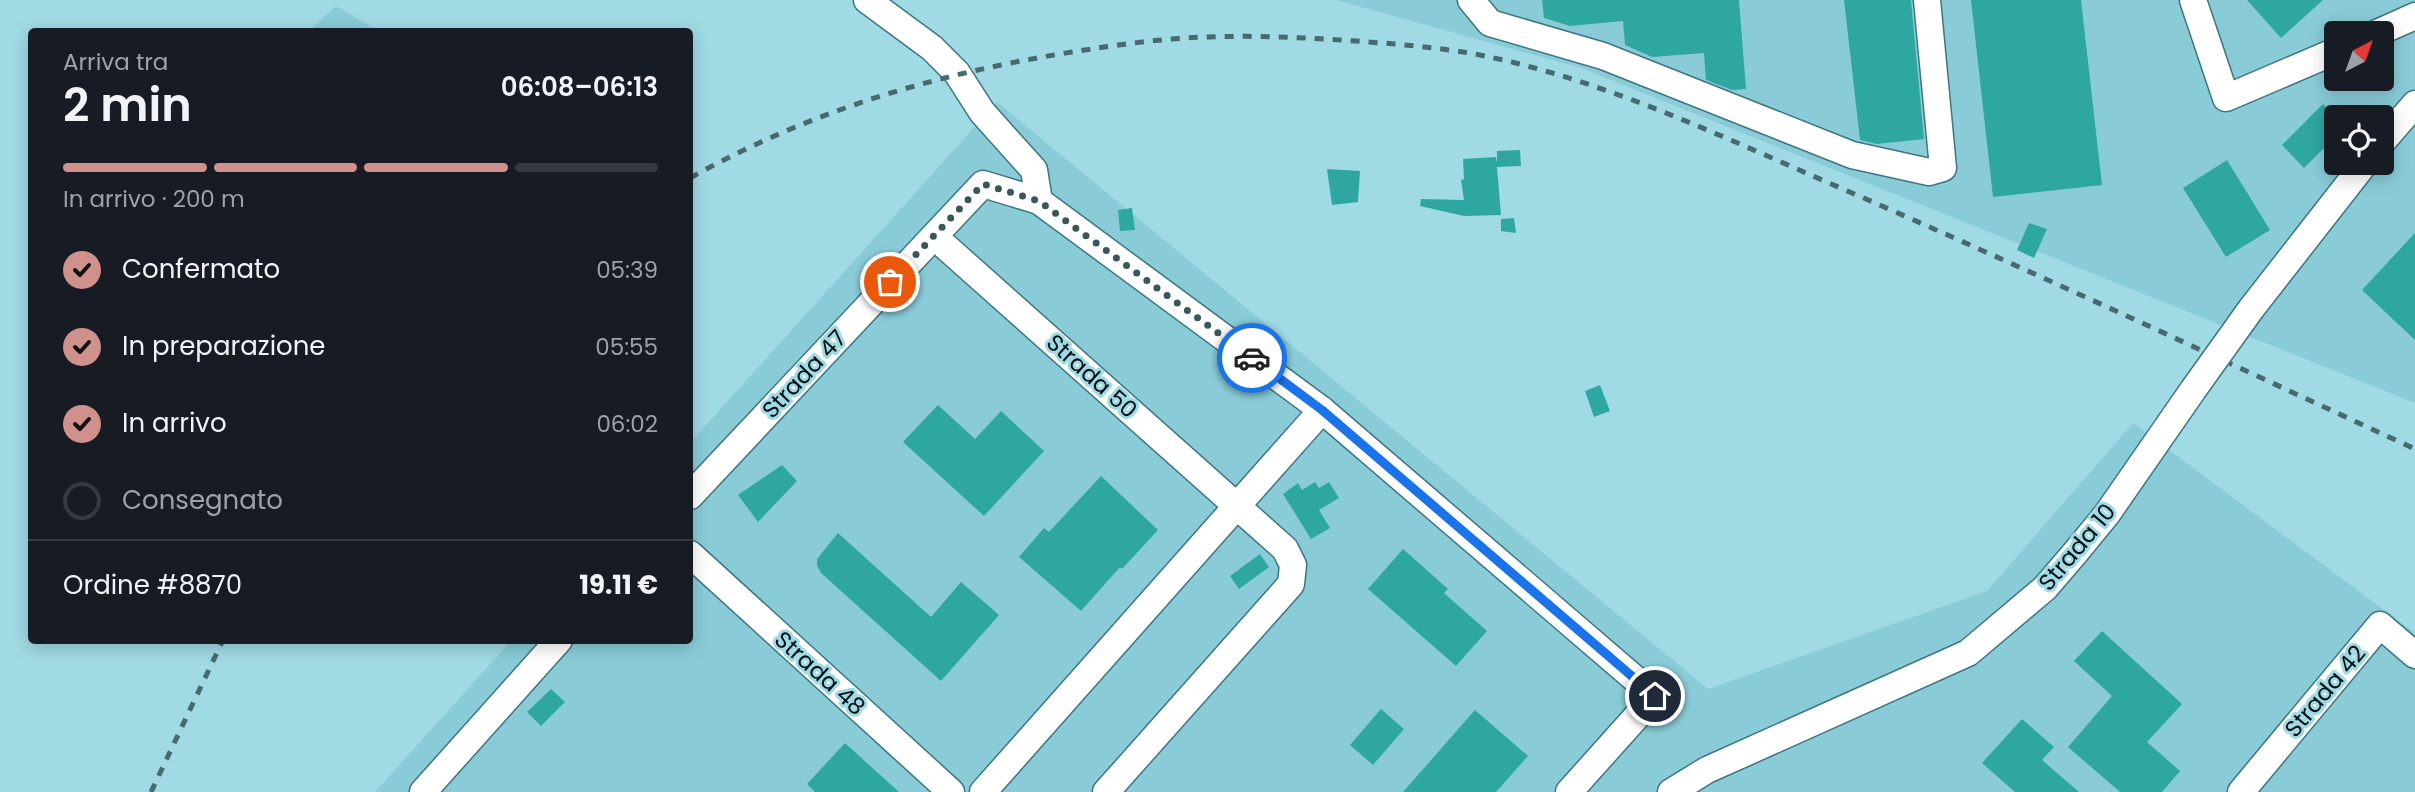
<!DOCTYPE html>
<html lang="it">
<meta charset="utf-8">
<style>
body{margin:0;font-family:Poppins,sans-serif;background:#20242c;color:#f1f3f6;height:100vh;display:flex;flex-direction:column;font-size:26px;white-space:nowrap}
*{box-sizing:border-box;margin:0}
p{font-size:23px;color:#9ea1a6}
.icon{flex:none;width:38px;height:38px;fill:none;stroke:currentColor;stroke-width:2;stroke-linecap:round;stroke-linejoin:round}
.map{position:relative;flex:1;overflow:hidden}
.details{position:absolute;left:28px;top:28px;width:665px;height:616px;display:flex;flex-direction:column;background:#171b24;border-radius:7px;box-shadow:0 4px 18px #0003}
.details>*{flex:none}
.needle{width:46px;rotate:41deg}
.controls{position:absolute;left:2324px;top:21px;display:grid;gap:14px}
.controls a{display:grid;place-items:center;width:70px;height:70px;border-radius:7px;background:#171b24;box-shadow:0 4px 18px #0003;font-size:35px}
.pin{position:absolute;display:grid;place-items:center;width:60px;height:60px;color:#fff;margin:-30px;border:4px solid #fff;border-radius:50%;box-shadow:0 2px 7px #0007}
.courier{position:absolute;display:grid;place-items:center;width:70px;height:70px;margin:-35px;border:5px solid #1a73e8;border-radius:50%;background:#fff;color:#222;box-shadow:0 2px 9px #0007}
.overview em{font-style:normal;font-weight:600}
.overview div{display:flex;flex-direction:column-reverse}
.overview{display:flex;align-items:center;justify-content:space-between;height:119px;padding:0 35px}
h1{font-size:46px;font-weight:600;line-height:52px}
.bar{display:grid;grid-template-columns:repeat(4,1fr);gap:10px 7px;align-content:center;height:84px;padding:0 35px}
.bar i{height:9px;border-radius:5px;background:#363941}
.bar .current{background:#d0908b}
.bar p{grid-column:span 4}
.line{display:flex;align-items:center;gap:18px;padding:0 35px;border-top:2px solid #363941}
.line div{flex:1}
ol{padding:0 35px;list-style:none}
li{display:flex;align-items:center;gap:21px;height:77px}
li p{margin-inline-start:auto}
li .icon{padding:7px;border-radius:50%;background:#d0908b;color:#111;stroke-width:4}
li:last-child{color:#9ea1a6}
li i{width:38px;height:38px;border:4px solid #363941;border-radius:50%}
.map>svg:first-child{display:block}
.built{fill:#89ccd8;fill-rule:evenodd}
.building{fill:#2fa7a1}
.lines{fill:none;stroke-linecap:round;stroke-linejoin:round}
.minor-casing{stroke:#3d7680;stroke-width:29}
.minor{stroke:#fff;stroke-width:26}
.rail{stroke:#476a71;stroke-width:5;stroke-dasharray:9 9;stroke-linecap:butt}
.minor-bridge-casing{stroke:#3d7680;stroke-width:29;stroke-linecap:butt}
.minor-bridge{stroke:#fff;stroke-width:26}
.done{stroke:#38575d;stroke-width:7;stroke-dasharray:0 12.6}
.route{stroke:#1a73e8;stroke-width:9}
.labels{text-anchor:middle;stroke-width:6;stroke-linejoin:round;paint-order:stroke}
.street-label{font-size:23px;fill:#001014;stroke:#a0dae5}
</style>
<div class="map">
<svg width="2415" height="792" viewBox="0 0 2415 792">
<rect width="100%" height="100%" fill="#a0dae5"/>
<g class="built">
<path d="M1336,0H2415V403L1581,68ZM2336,33H2382V79H2336ZM2336,117H2382V163H2336Z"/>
<path d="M336,6L378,31H309Z"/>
<path d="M997,102L1708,689L1987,591L2133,423L2415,633V792H375L511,641L690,640V443Z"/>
</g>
<g class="building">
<path d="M1542,0H1739L1746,89L1732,90L1706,80L1704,53L1652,57L1625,45L1623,21L1570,26L1544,18Z"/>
<path d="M1844,0H1911L1924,139L1877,144L1860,140Z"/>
<path d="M1971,0H2081L2102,185L1993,197Z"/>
<path d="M2247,0H2323L2281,38Z"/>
<path d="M2323,104L2336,118V136L2304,168L2282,145Z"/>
<path d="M1520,150L1521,166L1497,167L1501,215L1464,216L1420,206L1421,199L1464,200L1461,180L1464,179L1463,159L1496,157L1497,163V151Z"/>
<path d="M2227,160L2270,230L2226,257L2183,188Z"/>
<path d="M1327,169L1360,171L1358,202L1332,205Z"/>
<path d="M1132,208L1135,230L1120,231L1118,210Z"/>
<path d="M1514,218L1516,233L1501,231V219Z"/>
<path d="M2029,223L2047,229L2034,258L2017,250Z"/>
<path d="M2415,233V340L2362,290Z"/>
<path d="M1600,385L1610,411L1594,417L1585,391Z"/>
<path d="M938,405L975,439L1001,411L1044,451L984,516L903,442Z"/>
<path d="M782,465L797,481L758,522L738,495Z"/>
<path d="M1101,476L1158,530L1122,569L1120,567L1081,611L1019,557L1044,528L1049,532Z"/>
<path d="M1315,482L1319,488L1329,482L1339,498L1319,510L1330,528L1311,539L1283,494L1298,483L1302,490Z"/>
<path d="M838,533L931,617L961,582L999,615L941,681L821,573L817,565V559Z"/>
<path d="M1403,549L1448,589L1444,593L1487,631L1456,666L1368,589Z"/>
<path d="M1260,554L1269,567L1239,589L1230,576Z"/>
<path d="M2102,631L2182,704L2147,742L2180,771L2162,792H2120L2068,747L2112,696L2074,661Z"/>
<path d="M551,689L565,702L541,726L527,712Z"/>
<path d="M1381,709L1404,729L1373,765L1350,745Z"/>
<path d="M1475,710L1528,756L1496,792H1403Z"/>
<path d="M2022,719L2054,747L2042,760L2079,792H2015L1982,763Z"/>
<path d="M845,743L899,792H815L807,784Z"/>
</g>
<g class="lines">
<g class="minor-casing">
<g id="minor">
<path d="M867,0L932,48L957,73L982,112L1034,170L1039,201"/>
<path d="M1471,0L1490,23L1603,56L1852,155L1929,172L1943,168L1927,0"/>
<path d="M2193,0L2226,98L2336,51"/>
<path d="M2377,33L2415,16"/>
<path d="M2382,142L2415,104"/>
<path d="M946,247L1285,549L1293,565L1291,584L1106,792"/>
<path d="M2251,309L2365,163"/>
<path d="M690,496L983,184L1039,201L1322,410L1655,696L1569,792"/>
<path d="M690,554L951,792"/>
<path d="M423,792L559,640"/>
<path d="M983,792L1322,410"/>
<path d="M1671,792L1707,770L1968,653L2045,588L2075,553L2107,514L2193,390"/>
<path d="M2241,792L2380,625L2415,655"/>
</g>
</g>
<use href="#minor" class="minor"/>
<g class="rail">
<path d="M690,178C812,110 935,74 1072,52C1117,45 1163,38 1209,37C1258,35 1307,38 1356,41C1396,44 1436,47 1475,54C1599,78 1714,133 1829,183C2026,268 2220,359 2415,449"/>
<path d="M151,792L223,640"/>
</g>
<g class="minor-bridge-casing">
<path id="minor-bridge" d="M2193,390L2251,309"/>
</g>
<use href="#minor-bridge" class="minor-bridge"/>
</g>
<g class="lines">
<path class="done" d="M890,282L983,184L1039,201L1252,358"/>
<path class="route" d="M1252,358L1322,410L1655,696"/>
</g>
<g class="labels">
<g class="street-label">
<text transform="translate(804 374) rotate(-47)" y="8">Strada 47</text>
<text transform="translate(1092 376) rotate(42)" y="8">Strada 50</text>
<text transform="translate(2077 547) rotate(-50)" y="8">Strada 10</text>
<text transform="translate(820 673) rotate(42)" y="8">Strada 48</text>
<text transform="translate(2325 691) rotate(-50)" y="8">Strada 42</text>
</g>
</g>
</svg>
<div class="controls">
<a><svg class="needle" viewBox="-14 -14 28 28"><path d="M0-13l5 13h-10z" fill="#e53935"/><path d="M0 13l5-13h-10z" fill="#9ea1a6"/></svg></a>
<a><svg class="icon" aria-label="locate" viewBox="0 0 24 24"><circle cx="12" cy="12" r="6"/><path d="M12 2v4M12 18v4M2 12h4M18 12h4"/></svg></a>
</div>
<div class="pin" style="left:890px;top:282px;background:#ea580c"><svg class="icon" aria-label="bag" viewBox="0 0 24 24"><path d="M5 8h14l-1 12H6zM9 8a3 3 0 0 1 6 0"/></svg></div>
<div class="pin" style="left:1655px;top:696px;background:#1f2937"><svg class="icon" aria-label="home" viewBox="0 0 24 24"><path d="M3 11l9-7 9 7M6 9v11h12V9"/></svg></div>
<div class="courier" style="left:1252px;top:358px"><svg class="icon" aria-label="car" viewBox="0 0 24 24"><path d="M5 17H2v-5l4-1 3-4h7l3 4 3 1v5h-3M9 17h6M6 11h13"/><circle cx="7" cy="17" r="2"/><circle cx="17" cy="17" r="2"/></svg></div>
<section class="details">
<div class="overview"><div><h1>2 min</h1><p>Arriva tra</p></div><em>06:08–06:13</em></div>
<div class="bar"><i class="current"></i><i class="current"></i><i class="current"></i><i></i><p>In arrivo · 200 m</p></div>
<ol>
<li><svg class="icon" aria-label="check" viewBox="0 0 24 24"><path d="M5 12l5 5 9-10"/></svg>Confermato<p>05:39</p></li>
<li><svg class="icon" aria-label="check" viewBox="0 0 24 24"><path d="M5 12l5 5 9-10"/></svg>In preparazione<p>05:55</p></li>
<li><svg class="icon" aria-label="check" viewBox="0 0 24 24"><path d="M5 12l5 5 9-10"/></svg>In arrivo<p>06:02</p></li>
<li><i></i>Consegnato</li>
</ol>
<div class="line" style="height:91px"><div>Ordine #8870</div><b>19.11 €</b></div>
</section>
</div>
